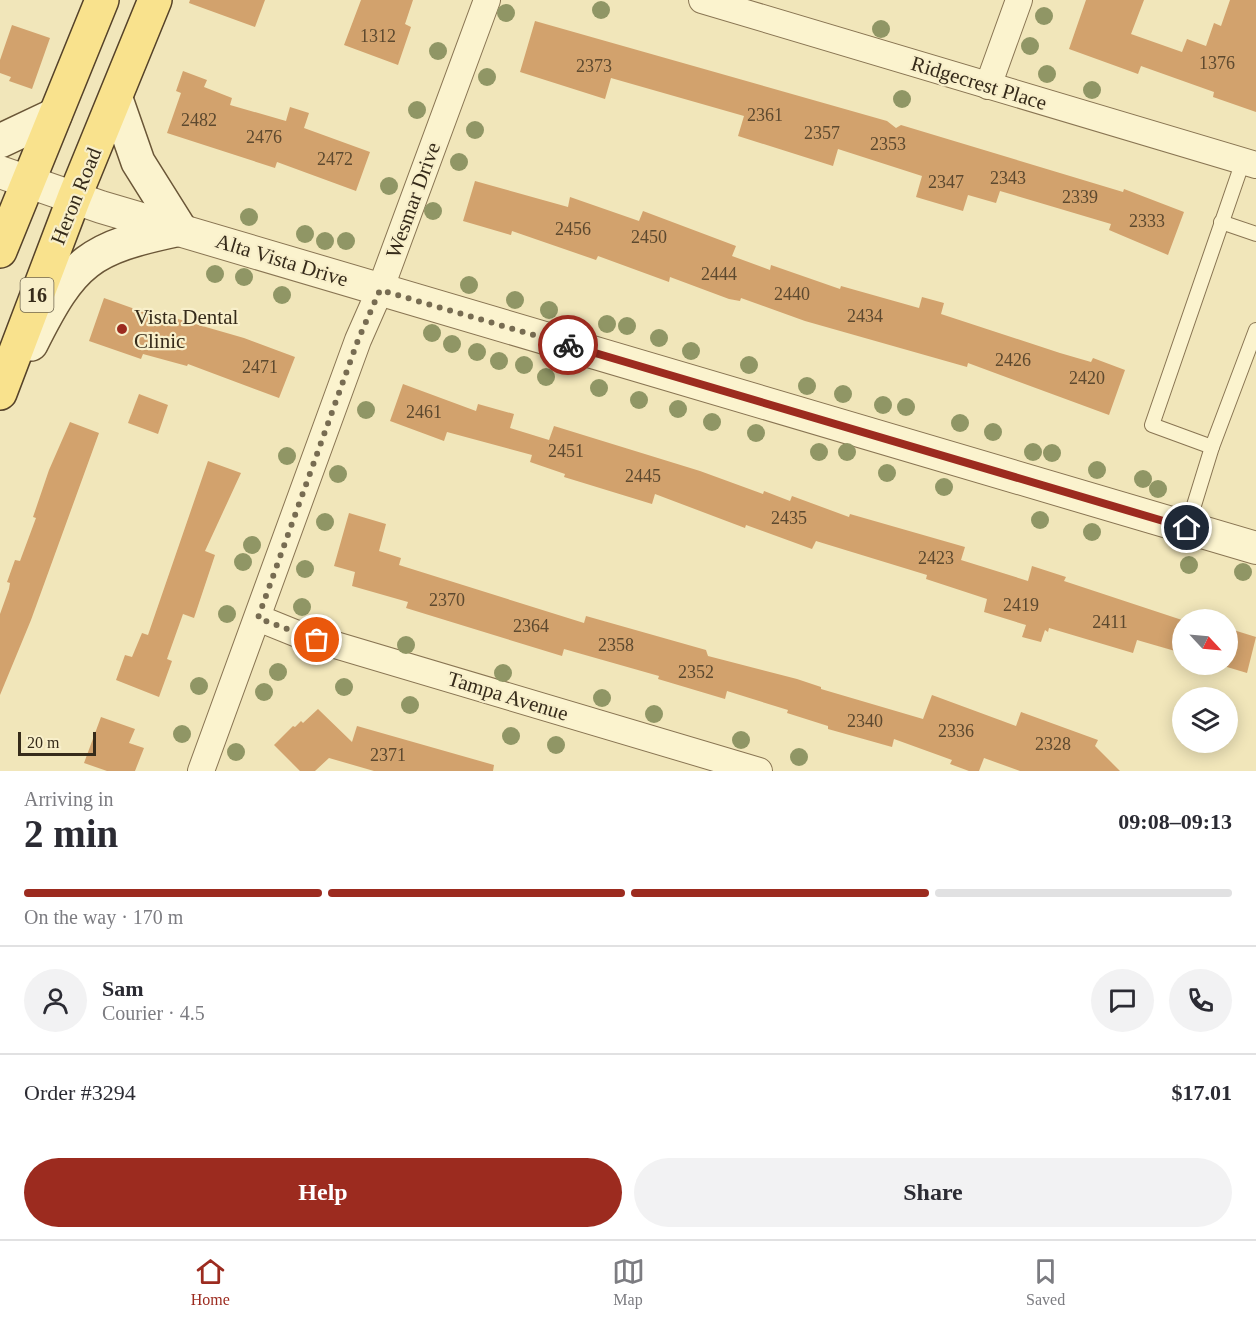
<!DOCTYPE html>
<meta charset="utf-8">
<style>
body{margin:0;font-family:"Times New Roman",serif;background:#f2f2f3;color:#2b2b33;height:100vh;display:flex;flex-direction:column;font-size:22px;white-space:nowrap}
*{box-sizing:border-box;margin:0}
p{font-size:20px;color:#7c7c81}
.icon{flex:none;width:33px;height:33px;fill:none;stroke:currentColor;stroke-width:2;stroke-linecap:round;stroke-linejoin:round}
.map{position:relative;height:771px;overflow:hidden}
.sheet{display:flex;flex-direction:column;background:#fff;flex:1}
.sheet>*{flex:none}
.needle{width:39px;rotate:116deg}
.buttons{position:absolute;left:1172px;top:609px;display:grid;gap:12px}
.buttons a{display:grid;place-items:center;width:66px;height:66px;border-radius:50%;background:#fff;box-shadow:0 3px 15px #0003;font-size:30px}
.scale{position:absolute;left:18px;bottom:15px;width:78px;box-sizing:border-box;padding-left:6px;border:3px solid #362b1a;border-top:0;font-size:16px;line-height:21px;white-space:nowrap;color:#362b1a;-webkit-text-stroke:4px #f8efca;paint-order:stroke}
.pin{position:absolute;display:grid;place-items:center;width:51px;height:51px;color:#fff;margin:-26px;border:3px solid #fff;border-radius:50%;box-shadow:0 2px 6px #0007}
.courier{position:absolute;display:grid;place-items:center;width:60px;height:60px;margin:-30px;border:4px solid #9c2b1f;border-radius:50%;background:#fff;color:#222;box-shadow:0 2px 8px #0007}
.headline em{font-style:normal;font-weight:700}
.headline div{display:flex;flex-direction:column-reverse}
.headline{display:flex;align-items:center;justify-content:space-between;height:102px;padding:0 24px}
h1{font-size:39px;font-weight:700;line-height:45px}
.bar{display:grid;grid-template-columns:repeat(4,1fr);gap:9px 6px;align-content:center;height:72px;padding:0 24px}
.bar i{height:8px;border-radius:4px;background:#e1e1e2}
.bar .current{background:#9c2b1f}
.bar p{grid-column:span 4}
.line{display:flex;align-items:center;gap:15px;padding:0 24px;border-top:2px solid #e1e1e2}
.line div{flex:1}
.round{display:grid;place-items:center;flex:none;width:63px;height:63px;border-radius:32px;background:#f2f2f3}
.cta{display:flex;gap:12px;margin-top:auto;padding:12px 24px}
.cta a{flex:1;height:69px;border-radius:36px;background:#9c2b1f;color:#fff;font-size:24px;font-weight:700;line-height:69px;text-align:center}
.cta a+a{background:#f2f2f3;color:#2b2b33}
.dock{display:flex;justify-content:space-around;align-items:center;height:84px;border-top:2px solid #e1e1e2;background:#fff;font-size:16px;color:#7c7c81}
.dock a{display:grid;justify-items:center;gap:3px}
.dock .current{color:#9c2b1f}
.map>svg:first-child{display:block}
.building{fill:#d2a26d}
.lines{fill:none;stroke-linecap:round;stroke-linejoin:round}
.service-casing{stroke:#897553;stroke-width:16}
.minor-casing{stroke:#897553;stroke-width:28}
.tertiary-casing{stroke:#897553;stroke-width:34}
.secondary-casing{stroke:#6a5637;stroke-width:36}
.primary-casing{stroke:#554229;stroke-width:36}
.service{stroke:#fbf3ce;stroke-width:14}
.minor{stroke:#fbf3ce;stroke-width:26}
.tertiary{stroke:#fbf3ce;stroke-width:32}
.secondary{stroke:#fbf3ce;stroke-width:33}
.primary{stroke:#f9e28d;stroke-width:33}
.tree{fill:#909665}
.done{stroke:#776c52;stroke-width:6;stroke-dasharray:0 10.8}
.route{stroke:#9c2b1f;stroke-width:8}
.poi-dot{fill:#9c2b1f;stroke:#f8efca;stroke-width:2}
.labels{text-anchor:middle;stroke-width:4.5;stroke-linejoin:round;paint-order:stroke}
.number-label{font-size:18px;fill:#5d492f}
.shield{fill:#f8efca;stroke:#70664f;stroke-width:1.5}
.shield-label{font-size:20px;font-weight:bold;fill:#362b1a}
.street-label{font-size:21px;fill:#362b1a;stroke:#f8efca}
.poi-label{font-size:21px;fill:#362b1a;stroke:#f8efca;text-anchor:start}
</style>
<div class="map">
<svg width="1256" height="771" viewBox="0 0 1256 771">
<rect width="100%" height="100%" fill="#f1e6ba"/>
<g class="building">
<path d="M190,0H265L255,27L189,3Z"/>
<path d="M361,0H413L405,24L411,27L398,65L344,45Z"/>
<path d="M1086,0H1144L1131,34L1182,52L1187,39L1206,46L1214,23L1221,26L1230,0H1256V112L1213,97L1214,92L1141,66L1138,74L1069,49Z"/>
<path d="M535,21L887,121L896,128L901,125L1123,192L1124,189L1184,212L1168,255L1109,230L1111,224L1000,191L996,203L968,195L963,211L916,197L922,176L838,149L833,166L738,136L744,116L611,78L605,99L520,72Z"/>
<path d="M12,25L50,38L32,89L9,81L11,77L0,73V60Z"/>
<path d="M183,71L207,80L204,87L232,98L230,105L286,121L290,107L309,113L304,128L370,152L356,191L277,162L275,168L167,133L181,93L176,91Z"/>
<path d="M475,181L568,207L570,197L639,221L643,211L736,246L732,256L770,270L771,265L840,289L841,286L919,308L922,297L944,303L941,314L1060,353L1091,362L1093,358L1125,370L1109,415L968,363L967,367L805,321L741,298L740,301L729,299L670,277L669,282L598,256L596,260L512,231L511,235L463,221Z"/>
<path d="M104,298L177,324L178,319L244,338L295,357L279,398L188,364L187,366L143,354L141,359L89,341Z"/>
<path d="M403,384L476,411L478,404L514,414L510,428L549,440L554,426L700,471L763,494L764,491L790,501L792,496L849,517L850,514L965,547L961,560L1028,581L1032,566L1066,577L1064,581L1182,620V653L1137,640L1133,653L1049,628L1048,632L1045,630L1041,642L1022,637L1026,625L984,612L987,599L926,579L927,575L816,541L812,549L746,525L745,528L655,494L652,504L564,477L565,474L530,462L532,455L447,432L444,441L390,421Z"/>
<path d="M139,394L168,405L158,434L128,423Z"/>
<path d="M70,422L99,433L31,620L0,695V614L9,589L10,583L7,582L15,560L20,561L36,518L33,517L49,470Z"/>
<path d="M208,461L241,473L205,551L215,555L194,618L183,614L167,659L172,661L159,697L116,680L125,655L132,657L142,633L148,635Z"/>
<path d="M349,513L386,524L379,551L401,558L399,565L584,623L586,616L706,650L708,656L797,679L821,687V689L923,719L932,695L1016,726L1021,712L1098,740L1095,746L1120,771H1020L984,758L979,771H969L950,764L952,760L894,739L892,747L828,729V726L787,713L788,710L727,691L725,699L658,679L659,676L564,649L562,656L406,608L408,602L352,586L355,572L334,566Z"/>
<path d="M1227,628L1256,637L1247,673L1227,667Z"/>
<path d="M318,709L352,742L357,726L494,765L493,771H374L329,758L315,771H300L274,745L293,726L295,727L301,721L303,723Z"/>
<path d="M101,717L135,729L129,743L144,748L135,771H107L84,763Z"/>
</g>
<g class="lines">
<g class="service-casing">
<g id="service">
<path d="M1221,222L1256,234"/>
<path d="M1212,447L1256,330"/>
<path d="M1187,528L1212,447L1152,425L1243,161"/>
</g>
</g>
<g class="minor-casing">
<g id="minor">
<path d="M702,0L1256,165"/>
<path d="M988,86L1019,0"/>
<path d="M258,618L295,633L759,771"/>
<path d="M201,771L358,340L380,290L487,0"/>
</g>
</g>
<g class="tertiary-casing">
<path id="tertiary" d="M0,172L101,207L1256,548"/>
</g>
<g class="secondary-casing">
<g id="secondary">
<path d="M0,141L55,115"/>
<path d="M31,344C73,260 89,248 180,229L138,162L116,99"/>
</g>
</g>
<g class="primary-casing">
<g id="primary">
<path d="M0,251L102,0"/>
<path d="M0,393L74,198L155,0"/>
</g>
</g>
<use href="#service" class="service"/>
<use href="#minor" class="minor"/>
<use href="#tertiary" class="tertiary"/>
<use href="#secondary" class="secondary"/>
<use href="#primary" class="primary"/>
</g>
<g class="tree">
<circle cx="601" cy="10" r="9"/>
<circle cx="506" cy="13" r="9"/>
<circle cx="1044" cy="16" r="9"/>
<circle cx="881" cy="29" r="9"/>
<circle cx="1030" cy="46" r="9"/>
<circle cx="438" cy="51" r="9"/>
<circle cx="1047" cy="74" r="9"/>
<circle cx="487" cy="77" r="9"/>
<circle cx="1092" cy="90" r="9"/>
<circle cx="902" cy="99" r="9"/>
<circle cx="417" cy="110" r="9"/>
<circle cx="475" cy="130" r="9"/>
<circle cx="459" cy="162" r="9"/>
<circle cx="389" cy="186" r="9"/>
<circle cx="433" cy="211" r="9"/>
<circle cx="249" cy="217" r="9"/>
<circle cx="305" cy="234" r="9"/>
<circle cx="325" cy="241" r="9"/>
<circle cx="346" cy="241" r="9"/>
<circle cx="215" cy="274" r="9"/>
<circle cx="244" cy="277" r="9"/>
<circle cx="469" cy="285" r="9"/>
<circle cx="282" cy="295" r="9"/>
<circle cx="515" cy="300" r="9"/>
<circle cx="549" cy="310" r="9"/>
<circle cx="607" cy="324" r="9"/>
<circle cx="627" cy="326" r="9"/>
<circle cx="432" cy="333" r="9"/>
<circle cx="659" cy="338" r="9"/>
<circle cx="452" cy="344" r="9"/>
<circle cx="691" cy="351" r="9"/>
<circle cx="477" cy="352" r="9"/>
<circle cx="499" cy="361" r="9"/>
<circle cx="524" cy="365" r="9"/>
<circle cx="749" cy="365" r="9"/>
<circle cx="546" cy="377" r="9"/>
<circle cx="807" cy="386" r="9"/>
<circle cx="599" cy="388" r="9"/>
<circle cx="843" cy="394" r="9"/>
<circle cx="639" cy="400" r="9"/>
<circle cx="883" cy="405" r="9"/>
<circle cx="906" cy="407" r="9"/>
<circle cx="678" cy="409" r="9"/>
<circle cx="366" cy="410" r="9"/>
<circle cx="712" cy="422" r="9"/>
<circle cx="960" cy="423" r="9"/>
<circle cx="993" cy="432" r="9"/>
<circle cx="756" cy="433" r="9"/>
<circle cx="819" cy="452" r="9"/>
<circle cx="847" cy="452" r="9"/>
<circle cx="1033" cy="452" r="9"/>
<circle cx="1052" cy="453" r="9"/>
<circle cx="287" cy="456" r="9"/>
<circle cx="1097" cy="470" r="9"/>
<circle cx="887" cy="473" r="9"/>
<circle cx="338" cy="474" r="9"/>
<circle cx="1143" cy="479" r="9"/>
<circle cx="944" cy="487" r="9"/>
<circle cx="1158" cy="489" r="9"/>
<circle cx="1040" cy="520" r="9"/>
<circle cx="325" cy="522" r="9"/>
<circle cx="1092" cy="532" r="9"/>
<circle cx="252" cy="545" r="9"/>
<circle cx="243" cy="562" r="9"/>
<circle cx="1189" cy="565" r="9"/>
<circle cx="305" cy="569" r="9"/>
<circle cx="1243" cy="572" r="9"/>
<circle cx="302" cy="607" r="9"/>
<circle cx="227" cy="614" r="9"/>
<circle cx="406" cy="645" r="9"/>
<circle cx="278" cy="672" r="9"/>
<circle cx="503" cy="673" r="9"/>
<circle cx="199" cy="686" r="9"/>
<circle cx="344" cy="687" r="9"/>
<circle cx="264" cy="692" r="9"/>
<circle cx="602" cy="698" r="9"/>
<circle cx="410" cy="705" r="9"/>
<circle cx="654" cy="714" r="9"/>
<circle cx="182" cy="734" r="9"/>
<circle cx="511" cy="736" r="9"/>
<circle cx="741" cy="740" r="9"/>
<circle cx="556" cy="745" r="9"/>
<circle cx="236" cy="752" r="9"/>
<circle cx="799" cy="757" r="9"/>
</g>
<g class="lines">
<path class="done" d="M317,640L258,618L358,340L380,290L568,345"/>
<path class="route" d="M568,345L1187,528"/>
</g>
<circle class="poi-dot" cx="122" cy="329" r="6"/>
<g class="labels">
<g class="number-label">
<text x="378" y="42">1312</text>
<text x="1217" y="69">1376</text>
<text x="594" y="72">2373</text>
<text x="765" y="121">2361</text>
<text x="199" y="126">2482</text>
<text x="822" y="139">2357</text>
<text x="264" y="143">2476</text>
<text x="888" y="150">2353</text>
<text x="335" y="165">2472</text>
<text x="1008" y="184">2343</text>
<text x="946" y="188">2347</text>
<text x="1080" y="203">2339</text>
<text x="1147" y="227">2333</text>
<text x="573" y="235">2456</text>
<text x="649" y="243">2450</text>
<text x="719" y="280">2444</text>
<text x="792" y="300">2440</text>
<text x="865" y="322">2434</text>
<text x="1013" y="366">2426</text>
<text x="260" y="373">2471</text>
<text x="1087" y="384">2420</text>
<text x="424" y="418">2461</text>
<text x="566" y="457">2451</text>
<text x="643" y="482">2445</text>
<text x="789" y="524">2435</text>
<text x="936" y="564">2423</text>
<text x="447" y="606">2370</text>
<text x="1021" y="611">2419</text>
<text x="1110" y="628">2411</text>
<text x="531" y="632">2364</text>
<text x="616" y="651">2358</text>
<text x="696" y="678">2352</text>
<text x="865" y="727">2340</text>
<text x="956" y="737">2336</text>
<text x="1053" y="750">2328</text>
<text x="388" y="761">2371</text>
</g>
<rect class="shield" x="20.5" y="278" width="33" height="34" rx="4.5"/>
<g class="shield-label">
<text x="37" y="302">16</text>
</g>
<g class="street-label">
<text transform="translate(979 83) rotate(17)" y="7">Ridgecrest Place</text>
<text transform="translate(76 196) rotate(-68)" y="7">Heron Road</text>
<text transform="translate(413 200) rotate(-70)" y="7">Wesmar Drive</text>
<text transform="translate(282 260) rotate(17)" y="7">Alta Vista Drive</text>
<text transform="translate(508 696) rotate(17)" y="7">Tampa Avenue</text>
</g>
<g class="poi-label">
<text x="134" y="324">Vista Dental<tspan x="134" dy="24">Clinic</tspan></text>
</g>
</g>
</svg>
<div class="buttons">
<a><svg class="needle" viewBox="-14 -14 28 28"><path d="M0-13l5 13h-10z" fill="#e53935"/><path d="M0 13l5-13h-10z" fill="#7c7c81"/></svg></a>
<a><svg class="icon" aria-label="layers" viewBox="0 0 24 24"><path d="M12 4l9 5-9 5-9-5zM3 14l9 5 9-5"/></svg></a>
</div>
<div class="scale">20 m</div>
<div class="pin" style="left:317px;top:640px;background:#ea580c"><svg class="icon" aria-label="bag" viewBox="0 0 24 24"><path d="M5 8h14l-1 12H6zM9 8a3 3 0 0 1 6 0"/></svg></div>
<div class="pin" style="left:1187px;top:528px;background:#1f2937"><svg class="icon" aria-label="home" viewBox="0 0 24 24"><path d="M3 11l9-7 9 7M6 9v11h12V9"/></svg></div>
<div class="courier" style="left:568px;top:345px"><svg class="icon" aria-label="bike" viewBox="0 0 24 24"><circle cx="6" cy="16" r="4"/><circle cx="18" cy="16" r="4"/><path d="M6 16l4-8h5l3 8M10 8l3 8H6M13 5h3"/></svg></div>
</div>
<section class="sheet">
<div class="headline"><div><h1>2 min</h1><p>Arriving in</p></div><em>09:08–09:13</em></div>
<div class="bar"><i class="current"></i><i class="current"></i><i class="current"></i><i></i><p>On the way · 170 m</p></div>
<div class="line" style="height:108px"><a class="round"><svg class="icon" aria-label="person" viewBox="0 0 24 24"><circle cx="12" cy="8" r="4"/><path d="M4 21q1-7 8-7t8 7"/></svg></a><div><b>Sam</b><p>Courier · 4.5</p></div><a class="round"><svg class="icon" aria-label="chat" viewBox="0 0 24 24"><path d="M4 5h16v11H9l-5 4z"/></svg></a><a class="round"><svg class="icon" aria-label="phone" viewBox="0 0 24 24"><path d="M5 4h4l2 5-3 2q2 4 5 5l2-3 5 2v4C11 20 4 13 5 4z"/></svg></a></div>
<div class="line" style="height:78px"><div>Order #3294</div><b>$17.01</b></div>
<div class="cta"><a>Help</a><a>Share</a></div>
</section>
<nav class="dock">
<a class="current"><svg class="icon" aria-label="home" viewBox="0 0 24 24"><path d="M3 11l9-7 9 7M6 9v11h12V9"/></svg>Home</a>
<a><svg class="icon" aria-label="map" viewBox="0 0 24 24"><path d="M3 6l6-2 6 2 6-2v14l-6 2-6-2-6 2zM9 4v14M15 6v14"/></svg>Map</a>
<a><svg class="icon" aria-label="saved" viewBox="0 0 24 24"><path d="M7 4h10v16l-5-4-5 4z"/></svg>Saved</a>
</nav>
